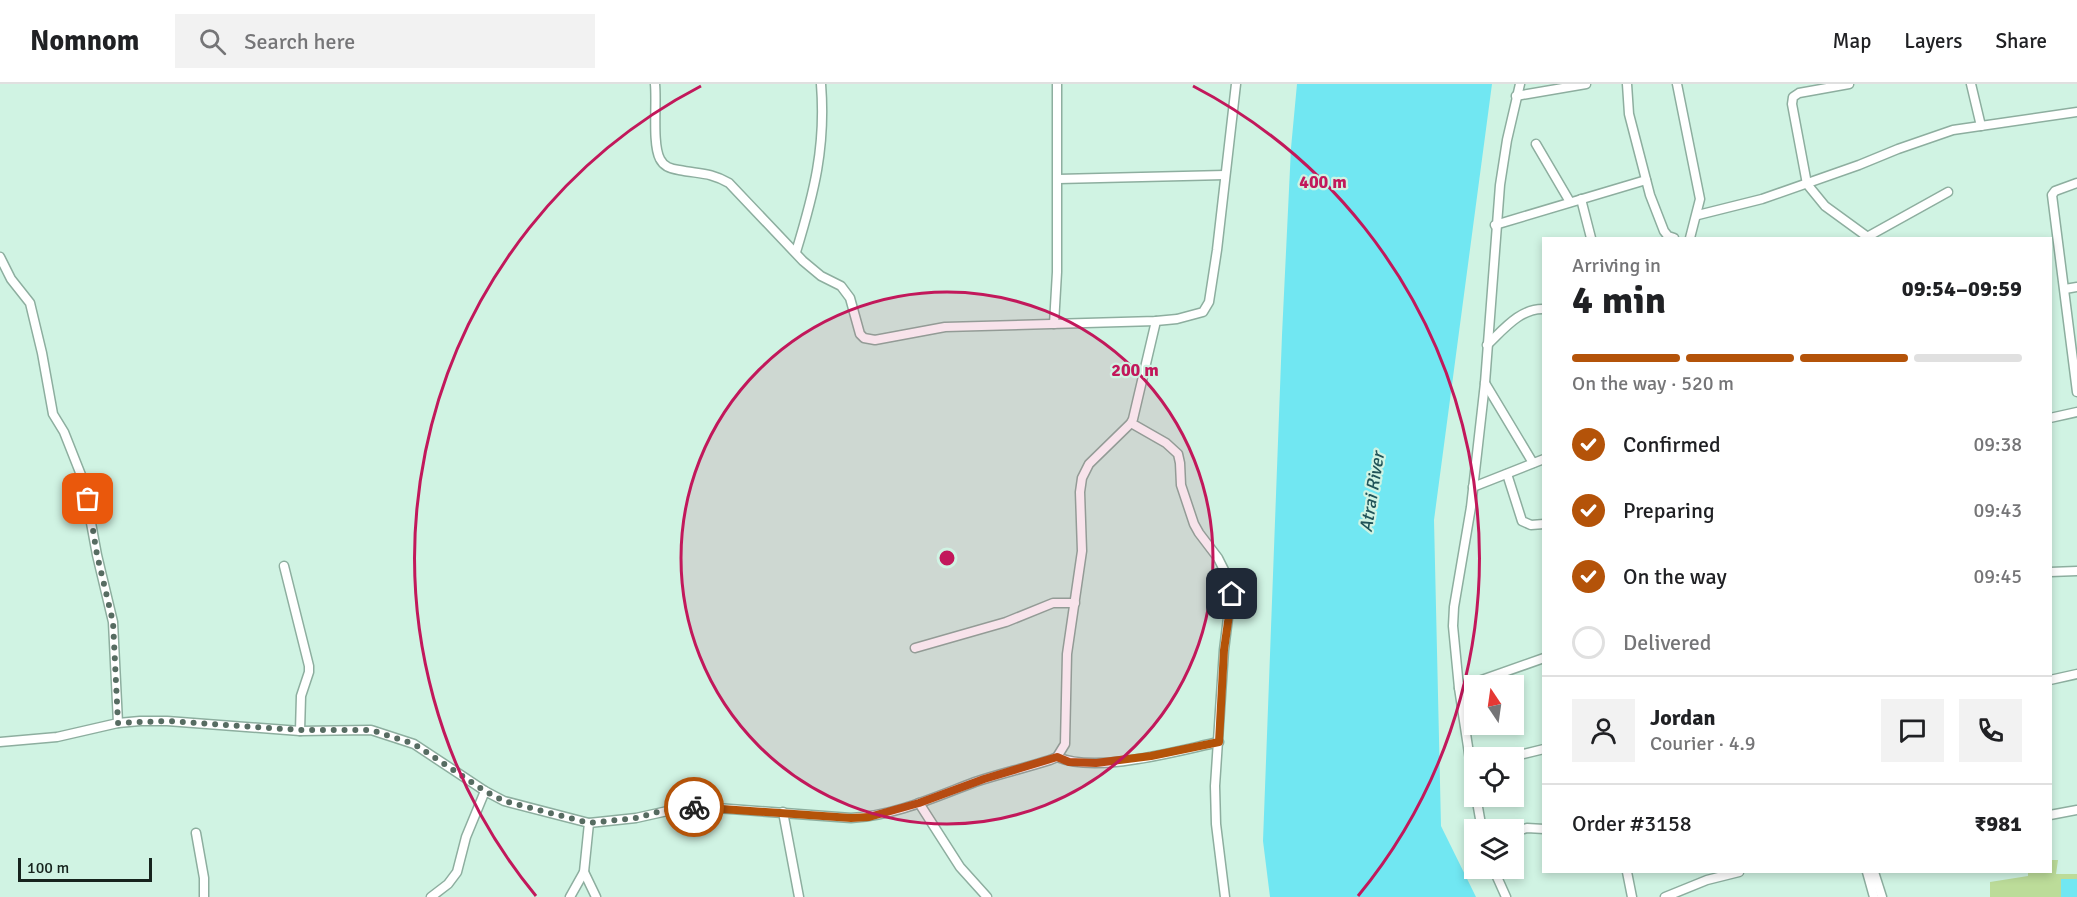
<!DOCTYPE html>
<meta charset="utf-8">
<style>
body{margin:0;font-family:Signika,sans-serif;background:#f2f2f2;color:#202124;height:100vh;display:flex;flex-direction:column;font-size:22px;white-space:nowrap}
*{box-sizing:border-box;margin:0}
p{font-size:20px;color:#757577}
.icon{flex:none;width:33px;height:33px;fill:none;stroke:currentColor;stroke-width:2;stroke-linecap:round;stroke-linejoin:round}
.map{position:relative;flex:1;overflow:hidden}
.sheet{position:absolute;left:1542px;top:153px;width:510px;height:636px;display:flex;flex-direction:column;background:#fff;border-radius:0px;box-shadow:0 3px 9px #0003}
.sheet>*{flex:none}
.needle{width:39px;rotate:347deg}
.buttons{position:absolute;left:1464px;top:591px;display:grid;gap:12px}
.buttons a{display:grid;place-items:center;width:60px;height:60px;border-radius:0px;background:#fff;box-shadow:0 3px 9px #0003;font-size:30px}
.scale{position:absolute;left:18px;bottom:15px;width:134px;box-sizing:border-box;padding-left:6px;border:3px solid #16231d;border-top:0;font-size:16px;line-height:21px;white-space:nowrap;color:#16231d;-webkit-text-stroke:4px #d0f3e3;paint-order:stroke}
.pin{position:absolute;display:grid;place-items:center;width:51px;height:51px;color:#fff;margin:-26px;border-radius:12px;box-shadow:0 3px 9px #0006}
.courier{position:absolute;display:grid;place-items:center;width:60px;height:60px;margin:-30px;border:4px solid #b45309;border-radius:50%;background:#fff;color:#222;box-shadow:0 2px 8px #0007}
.head em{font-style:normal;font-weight:700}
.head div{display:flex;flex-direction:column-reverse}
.head{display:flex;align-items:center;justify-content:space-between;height:102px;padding:0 30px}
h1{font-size:39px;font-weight:700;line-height:45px}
.bar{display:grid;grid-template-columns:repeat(4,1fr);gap:9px 6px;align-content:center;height:72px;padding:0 30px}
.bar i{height:8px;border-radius:4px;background:#e0e0e0}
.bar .selected{background:#b45309}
.bar p{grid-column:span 4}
.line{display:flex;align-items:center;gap:15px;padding:0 30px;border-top:2px solid #e0e0e0}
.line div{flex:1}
.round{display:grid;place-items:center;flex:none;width:63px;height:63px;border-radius:0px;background:#f2f2f2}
ol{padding:0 30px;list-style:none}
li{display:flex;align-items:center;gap:18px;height:66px}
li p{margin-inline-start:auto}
li .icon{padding:6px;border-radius:50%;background:#b45309;color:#fff;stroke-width:4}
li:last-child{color:#757577}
li i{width:33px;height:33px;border:3px solid #e0e0e0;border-radius:50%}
header{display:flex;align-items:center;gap:36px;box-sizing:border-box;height:84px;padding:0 30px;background:#fff;border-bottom:2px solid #e0e0e0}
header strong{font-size:28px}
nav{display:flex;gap:33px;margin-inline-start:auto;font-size:21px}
.search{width:420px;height:54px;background:#f2f2f2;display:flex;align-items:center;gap:15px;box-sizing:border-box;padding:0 21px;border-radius:0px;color:#757577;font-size:22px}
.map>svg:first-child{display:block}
.green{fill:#bcdc99}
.water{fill:#71e7f2}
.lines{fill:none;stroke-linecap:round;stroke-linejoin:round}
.street-casing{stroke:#8dae9f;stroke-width:11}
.street{stroke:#fff;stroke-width:8}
.done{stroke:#576c62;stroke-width:6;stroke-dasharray:0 10.8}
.route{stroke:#b45309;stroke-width:8}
.ring{fill:none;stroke:#c2185b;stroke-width:3}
.labels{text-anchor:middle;stroke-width:4.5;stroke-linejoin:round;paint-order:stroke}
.water-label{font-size:18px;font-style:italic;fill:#205358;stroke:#d0f3e3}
.centre{fill:#c2185b;stroke:#d0f3e3;stroke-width:3}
.ring-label{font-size:18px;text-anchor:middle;font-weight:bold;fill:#c2185b;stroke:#d0f3e3;stroke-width:4.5;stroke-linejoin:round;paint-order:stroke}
</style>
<header>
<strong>Nomnom</strong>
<div class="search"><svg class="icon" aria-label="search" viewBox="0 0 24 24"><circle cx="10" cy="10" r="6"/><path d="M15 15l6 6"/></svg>Search here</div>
<nav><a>Map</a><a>Layers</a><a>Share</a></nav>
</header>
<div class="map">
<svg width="2077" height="813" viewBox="0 0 2077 813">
<rect width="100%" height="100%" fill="#d0f3e3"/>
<path class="green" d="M2051,776H2058L2056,790H2077V813H1990V798L2028,792V788H2050Z"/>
<g class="water">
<path d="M1297,0H1492L1434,436L1441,742L1476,813H1270L1263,757L1282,251L1291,64Z"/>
<rect x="2061" y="795" width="16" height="18"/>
</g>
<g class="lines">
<g class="street-casing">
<g id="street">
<path d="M655,0C657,19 652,60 660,75C664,83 671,85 679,86C699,90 710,88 729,99L803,177L821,192L841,202L850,214L860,250L864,254L875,256L945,243L1156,237L1177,235L1203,228L1209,218L1217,166L1236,0"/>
<path d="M1627,0L1629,30L1650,111L1664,147L1668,152L1674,154"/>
<path d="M1677,0L1700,115L1690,154"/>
<path d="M1849,0L1799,9L1793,13L1792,20L1807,100L1825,122L1869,154"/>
<path d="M1971,0L1981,42"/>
<path d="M1516,12L1586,0"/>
<path d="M1536,60L1570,118"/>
<path d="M1058,95L1225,91"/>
<path d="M2077,99L2055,107L2052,111L2077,308"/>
<path d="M1581,115L1591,154"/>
<path d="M1698,131L1762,115L1859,81L1898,65L1953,46L2077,28"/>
<path d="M1495,141L1646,96"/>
<path d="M1867,153L1948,108"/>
<path d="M796,168C814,109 826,63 821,0"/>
<path d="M0,173L11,195L30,219L42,269L53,330L64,348L83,396L97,471L113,538L118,639"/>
<path d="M2065,205L2077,203"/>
<path d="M1054,240L1057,188V0"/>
<path d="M1487,261C1503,246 1520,224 1544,225"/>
<path d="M1485,299L1533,379"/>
<path d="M2050,334L2077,328"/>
<path d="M1131,339L1166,359L1178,370L1180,379L1181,401L1194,440L1199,449L1218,474L1230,498L1231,510L1224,566L1215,702L1216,740L1225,813"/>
<path d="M1507,390L1522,437L1531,441L1544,440"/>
<path d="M1473,403L1544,375"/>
<path d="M284,482L309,582V588L301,612L300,647"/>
<path d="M2050,488L2077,487"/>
<path d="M915,564L1006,538L1053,519H1075"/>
<path d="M2050,596L2077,590"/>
<path d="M1459,604L1544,574"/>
<path d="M0,658L57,653L118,639L140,637H167L300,647L371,646L414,660L485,707L504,717L589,739L636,734L690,722L851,734C894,732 935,713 975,698C999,690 1025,684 1050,676L1057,673L1065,660L1067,570L1082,467L1080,408L1082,394L1089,380L1131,339L1133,335L1156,237"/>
<path d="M1057,673C1097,690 1176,667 1219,658"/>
<path d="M1507,674L1544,665"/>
<path d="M1474,702L1459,604L1453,542L1454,523L1471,423L1485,299L1500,101L1507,56L1520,0"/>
<path d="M1476,712L1482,746"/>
<path d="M919,719L960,783L987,813"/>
<path d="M783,728L799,813"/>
<path d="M2050,731L2077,726"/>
<path d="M1514,748L1527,744L1544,745"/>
<path d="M196,749L204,794V813"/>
<path d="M1493,784L1506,813"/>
<path d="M584,788L596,813"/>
<path d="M1627,788L1632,813"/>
<path d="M1867,788L1874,813"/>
<path d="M1874,788L1882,813"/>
<path d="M431,813L448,800L457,788L466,753L485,707"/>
<path d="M570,813L584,788L589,739"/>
<path d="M1665,813L1707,796L1739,788"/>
</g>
</g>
<use href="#street" class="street"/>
</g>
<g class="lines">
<path class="done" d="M88,415L97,471L113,538L118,639L167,637L300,646H371L414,660L485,707L504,717L589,739L636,734L661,727L694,723"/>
<path class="route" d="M694,723L851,734L869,733L919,719L984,695L1057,673L1069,678L1096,679L1151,672L1219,658L1224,566L1232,510"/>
</g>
<circle cx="947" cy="474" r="266" fill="#c2185b" fill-opacity=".12"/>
<g class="ring">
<circle cx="947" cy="474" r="266"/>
<path d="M536 812A532 532 0 0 1 701 2M1193 2A532 532 0 0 1 1358 812"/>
</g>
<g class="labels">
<g class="water-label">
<text transform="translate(1372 408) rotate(-81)" y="6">Atrai River</text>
</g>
</g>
<circle cx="947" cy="474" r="9" class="centre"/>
<g class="ring-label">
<text x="1323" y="104">400 m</text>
<text x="1135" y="292">200 m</text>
</g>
</svg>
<div class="buttons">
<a><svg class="needle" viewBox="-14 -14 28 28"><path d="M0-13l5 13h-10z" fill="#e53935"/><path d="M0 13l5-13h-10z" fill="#757577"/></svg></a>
<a><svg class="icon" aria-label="locate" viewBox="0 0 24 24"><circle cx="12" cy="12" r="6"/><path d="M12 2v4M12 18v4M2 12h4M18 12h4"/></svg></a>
<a><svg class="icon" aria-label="layers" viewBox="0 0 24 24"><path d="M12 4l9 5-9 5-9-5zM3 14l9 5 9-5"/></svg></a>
</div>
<div class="scale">100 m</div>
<div class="pin" style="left:88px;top:415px;background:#ea580c"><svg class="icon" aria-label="bag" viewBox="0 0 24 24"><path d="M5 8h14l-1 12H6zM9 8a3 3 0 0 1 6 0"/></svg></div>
<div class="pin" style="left:1232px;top:510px;background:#1f2937"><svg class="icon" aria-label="home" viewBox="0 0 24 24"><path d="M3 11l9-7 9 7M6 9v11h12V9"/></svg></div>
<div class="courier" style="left:694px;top:723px"><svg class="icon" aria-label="bike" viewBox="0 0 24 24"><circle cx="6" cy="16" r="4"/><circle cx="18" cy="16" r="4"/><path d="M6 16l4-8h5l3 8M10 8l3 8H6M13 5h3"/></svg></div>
<section class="sheet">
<div class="head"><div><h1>4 min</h1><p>Arriving in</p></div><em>09:54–09:59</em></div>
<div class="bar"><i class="selected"></i><i class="selected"></i><i class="selected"></i><i></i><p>On the way · 520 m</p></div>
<ol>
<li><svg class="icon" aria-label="check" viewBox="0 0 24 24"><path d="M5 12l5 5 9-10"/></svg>Confirmed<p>09:38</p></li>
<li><svg class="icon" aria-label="check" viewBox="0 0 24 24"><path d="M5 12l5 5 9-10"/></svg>Preparing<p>09:43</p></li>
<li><svg class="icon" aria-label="check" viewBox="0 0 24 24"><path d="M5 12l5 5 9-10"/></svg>On the way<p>09:45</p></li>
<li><i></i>Delivered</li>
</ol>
<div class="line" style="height:108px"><a class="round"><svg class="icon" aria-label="person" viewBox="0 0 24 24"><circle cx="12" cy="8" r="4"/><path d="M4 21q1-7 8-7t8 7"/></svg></a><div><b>Jordan</b><p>Courier · 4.9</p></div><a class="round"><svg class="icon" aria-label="chat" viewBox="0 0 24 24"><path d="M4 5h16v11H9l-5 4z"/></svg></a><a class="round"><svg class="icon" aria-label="phone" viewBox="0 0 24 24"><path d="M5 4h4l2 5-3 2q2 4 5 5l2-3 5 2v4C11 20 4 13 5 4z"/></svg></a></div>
<div class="line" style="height:78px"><div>Order #3158</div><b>₹981</b></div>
</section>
</div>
